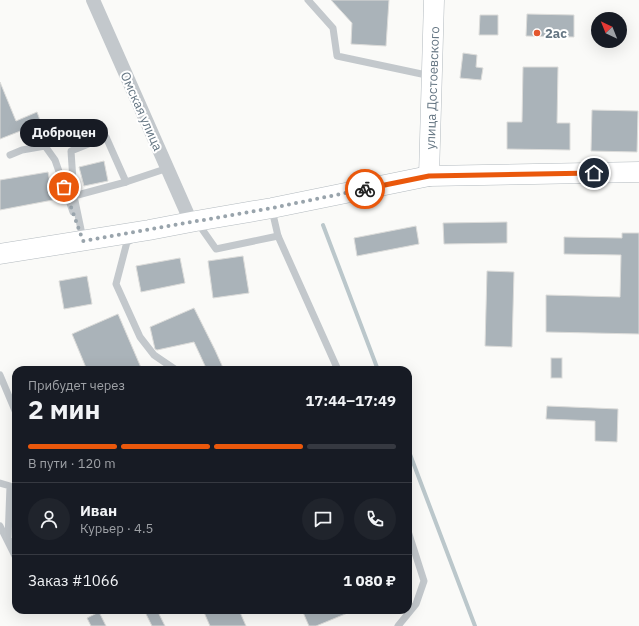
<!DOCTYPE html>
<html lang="ru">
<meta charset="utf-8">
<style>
body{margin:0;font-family:"IBM Plex Sans",sans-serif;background:#20242c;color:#f1f3f6;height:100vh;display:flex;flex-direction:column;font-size:15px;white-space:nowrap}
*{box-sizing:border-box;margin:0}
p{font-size:13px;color:#9ea1a6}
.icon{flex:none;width:22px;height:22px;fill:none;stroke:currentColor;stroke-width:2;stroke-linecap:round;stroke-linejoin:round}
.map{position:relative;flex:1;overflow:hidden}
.side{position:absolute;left:12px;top:366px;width:400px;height:248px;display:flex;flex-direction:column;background:#171b24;border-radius:12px;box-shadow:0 4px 16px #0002}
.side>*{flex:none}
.needle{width:26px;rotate:317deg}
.controls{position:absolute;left:591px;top:12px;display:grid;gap:8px}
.controls a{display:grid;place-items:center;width:36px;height:36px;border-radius:50%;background:#171b24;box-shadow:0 4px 16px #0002;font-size:20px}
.pin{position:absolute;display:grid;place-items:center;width:34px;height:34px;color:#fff;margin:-17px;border:2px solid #fff;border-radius:50%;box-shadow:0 1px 4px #0007}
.courier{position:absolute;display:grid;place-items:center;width:40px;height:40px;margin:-20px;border:3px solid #ea580c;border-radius:50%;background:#fff;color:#222;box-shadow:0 1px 5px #0007}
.bubble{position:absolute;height:28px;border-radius:14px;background:#171b24;box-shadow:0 4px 16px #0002;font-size:13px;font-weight:800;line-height:28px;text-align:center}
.head em{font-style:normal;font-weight:800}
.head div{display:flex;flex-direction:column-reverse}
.head{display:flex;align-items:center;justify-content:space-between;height:68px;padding:0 16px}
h1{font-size:26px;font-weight:800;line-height:30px}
.bar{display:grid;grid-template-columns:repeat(4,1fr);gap:6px 4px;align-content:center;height:48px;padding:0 16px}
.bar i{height:5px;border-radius:3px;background:#363941}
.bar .selected{background:#ea580c}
.bar p{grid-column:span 4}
.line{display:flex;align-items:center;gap:10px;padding:0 16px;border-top:1px solid #363941}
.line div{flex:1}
.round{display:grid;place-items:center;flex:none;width:42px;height:42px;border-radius:21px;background:#20242c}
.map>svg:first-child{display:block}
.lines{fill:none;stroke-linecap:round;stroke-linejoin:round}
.stream{stroke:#bbc7cb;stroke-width:4}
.building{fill:#aab3b9;stroke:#dcdcda}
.secondary-casing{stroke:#b3babf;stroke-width:21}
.lane{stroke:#c3c8cc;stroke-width:7}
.street{stroke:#c3c8cc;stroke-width:14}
.secondary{stroke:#fff;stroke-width:20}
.done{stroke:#99a4ac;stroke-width:4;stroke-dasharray:0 7.2}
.route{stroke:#ea580c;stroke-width:5}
.poi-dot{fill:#e4572e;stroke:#fff;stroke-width:1.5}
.labels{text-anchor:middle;stroke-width:4;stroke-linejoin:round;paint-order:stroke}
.poi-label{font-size:13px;font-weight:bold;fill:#657683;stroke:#fff;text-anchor:start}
.street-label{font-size:13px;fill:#657683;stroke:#fff}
</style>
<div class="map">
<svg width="639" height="626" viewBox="0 0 639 626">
<rect width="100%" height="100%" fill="#fafaf8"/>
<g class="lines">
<g class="stream">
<path d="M323,225L378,370"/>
<path d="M408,449L475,626"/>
</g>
</g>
<g class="building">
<path d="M331,0H389L386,46L351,44L352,23Z"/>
<path d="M527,14L574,15V37L526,36Z"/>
<path d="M480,15H498V35H479Z"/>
<path d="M463,53L477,55L476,67L483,68L481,80L460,78Z"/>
<path d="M523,67H558L557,123H570V150L507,149V122H522Z"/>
<path d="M0,82L16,121L37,112L41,123L0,139Z"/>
<path d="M592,110L638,111L637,152L591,151Z"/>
<path d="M104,161L108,181L84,186L79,167Z"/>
<path d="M48,172L53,200L0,210V180Z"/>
<path d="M507,222V243L444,244L443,223Z"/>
<path d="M416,226L419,244L357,256L354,238Z"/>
<path d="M622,233H639V334L546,332V295L620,297L621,255L564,254V237L622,238Z"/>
<path d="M243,256L249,293L213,298L208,261Z"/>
<path d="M180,258L185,283L141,292L136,266Z"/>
<path d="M487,271L514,272L512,347L485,346Z"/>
<path d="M87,276L92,304L64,309L59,281Z"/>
<path d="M194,308L215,350L224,370H207L194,342L157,350L155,349L150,327Z"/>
<path d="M118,314L142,370H87L72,334Z"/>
<rect x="551" y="358" width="11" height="20"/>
<path d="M547,406L618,409L617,442L595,441V421L546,419Z"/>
<path d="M144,610H157L165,626H152Z"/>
<path d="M203,610H239L246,626H210Z"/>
<path d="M302,610H355L316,626H309Z"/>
<path d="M99,612L106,626H91L87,618Z"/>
</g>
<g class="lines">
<g class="secondary-casing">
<g id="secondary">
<path d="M429,176L434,0"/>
<path d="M0,254L149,230L196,221L272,208L429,176L639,172"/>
</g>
</g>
<g class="lane">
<path d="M308,0L333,28L337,56L431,76"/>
<path d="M10,155L22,150L45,146L55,160L73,212"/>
<path d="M74,196L71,151L106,137L126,182"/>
<path d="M272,210L278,236L338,370"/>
<path d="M197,222L216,249L278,236"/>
<path d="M83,239L74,196L126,182L168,168"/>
<path d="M133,239L127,242L116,284L140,337L154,355L176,370"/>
<path d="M0,375L16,413"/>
<path d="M0,483L10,486L8,540L16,544"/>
<path d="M0,526L16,558"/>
<path d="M398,626L416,604L424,581L408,531"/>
</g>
<path class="street" d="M93,0L191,222"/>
<use href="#secondary" class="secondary"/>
</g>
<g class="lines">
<path class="done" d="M64,187L83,241L272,208L365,189"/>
<path class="route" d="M365,189L429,176L594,173"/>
</g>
<circle class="poi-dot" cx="537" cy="33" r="4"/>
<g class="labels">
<g class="poi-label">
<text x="545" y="38">2ас</text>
</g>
<g class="street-label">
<text transform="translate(432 88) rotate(-88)" y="5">улица Достоевского</text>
<text transform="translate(142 111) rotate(66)" y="5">Омская улица</text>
</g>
</g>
</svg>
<div class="controls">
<a><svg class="needle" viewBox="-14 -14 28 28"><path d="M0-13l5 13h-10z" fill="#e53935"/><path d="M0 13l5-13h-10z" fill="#9ea1a6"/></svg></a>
</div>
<div class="pin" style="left:64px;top:187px;background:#ea580c"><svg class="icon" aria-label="bag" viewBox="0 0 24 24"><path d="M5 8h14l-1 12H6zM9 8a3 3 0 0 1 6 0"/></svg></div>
<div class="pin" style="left:594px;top:173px;background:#1f2937"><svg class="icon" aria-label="home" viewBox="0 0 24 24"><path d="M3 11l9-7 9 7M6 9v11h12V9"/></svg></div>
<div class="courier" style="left:365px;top:189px"><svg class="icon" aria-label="bike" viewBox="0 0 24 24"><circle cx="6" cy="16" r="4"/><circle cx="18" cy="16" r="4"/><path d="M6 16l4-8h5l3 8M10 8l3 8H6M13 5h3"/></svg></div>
<div class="bubble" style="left:20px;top:119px;width:88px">Доброцен</div>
<section class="side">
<div class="head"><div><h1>2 мин</h1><p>Прибудет через</p></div><em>17:44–17:49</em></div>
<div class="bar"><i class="selected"></i><i class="selected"></i><i class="selected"></i><i></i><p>В пути · 120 m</p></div>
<div class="line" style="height:72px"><a class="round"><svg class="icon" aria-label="person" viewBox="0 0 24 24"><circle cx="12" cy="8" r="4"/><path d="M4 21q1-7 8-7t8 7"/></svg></a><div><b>Иван</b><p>Курьер · 4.5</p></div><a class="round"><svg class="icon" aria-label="chat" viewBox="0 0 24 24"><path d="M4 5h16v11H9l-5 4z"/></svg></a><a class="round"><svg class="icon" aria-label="phone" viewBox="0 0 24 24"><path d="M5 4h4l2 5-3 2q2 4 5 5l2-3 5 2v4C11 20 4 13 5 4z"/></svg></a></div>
<div class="line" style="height:52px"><div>Заказ #1066</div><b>1 080 ₽</b></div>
</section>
</div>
